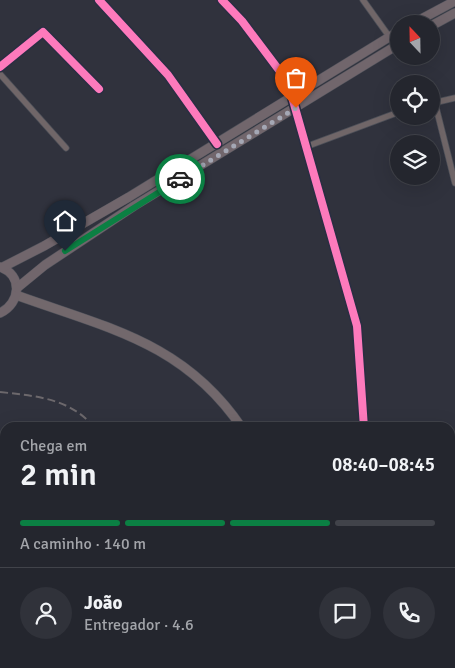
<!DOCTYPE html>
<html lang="pt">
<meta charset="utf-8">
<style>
body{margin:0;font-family:Signika,sans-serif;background:#30323a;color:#f1f3f6;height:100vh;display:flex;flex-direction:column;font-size:19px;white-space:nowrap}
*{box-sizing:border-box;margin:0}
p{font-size:16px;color:#a3a5aa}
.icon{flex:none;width:28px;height:28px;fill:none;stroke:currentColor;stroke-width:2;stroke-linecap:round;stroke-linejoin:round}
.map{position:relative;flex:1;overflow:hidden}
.details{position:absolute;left:0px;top:422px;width:455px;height:246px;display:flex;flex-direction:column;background:#24262e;border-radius:15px 15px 0 0;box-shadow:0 5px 20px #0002,0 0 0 1px #41434a}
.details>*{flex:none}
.needle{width:32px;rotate:338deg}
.fabs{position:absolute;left:390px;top:15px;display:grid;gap:10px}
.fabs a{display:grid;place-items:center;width:50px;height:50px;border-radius:50%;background:#24262e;box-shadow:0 5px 20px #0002,0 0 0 1px #41434a;font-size:25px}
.pin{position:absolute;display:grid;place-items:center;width:42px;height:42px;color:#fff;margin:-51px -21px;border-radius:50% 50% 50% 0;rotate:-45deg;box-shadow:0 0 5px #0007}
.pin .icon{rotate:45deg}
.courier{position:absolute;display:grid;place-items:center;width:50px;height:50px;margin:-25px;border:4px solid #0b8043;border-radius:50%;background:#fff;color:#222;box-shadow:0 1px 6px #0007}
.overview em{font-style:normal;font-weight:600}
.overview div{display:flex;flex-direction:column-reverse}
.overview{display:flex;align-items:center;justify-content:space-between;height:85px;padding:0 20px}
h1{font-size:32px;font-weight:600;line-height:38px}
.bar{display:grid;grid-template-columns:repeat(4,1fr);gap:8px 5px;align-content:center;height:60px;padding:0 20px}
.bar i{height:6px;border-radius:4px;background:#41434a}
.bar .active{background:#0b8043}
.bar p{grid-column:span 4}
.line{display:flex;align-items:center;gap:12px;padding:0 20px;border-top:1px solid #41434a}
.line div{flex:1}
.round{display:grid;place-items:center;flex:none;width:52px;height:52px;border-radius:26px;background:#30323a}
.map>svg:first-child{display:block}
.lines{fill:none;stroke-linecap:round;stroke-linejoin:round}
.street-casing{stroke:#4d5059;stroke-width:7}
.secondary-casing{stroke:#4d5059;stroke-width:10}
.primary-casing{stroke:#4d5059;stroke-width:10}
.street{stroke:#706668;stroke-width:5.5}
.secondary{stroke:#72686c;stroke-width:9}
.primary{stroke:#71666c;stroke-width:9}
.rail{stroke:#6c686c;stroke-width:2;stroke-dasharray:8 4;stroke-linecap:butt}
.cycleway-casing{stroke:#2a2e43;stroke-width:11}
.cycleway{stroke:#fd7abc;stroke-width:8}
.done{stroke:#a4a7b4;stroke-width:5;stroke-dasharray:0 9}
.route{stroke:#0b8043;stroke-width:6}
</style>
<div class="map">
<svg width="455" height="668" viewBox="0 0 455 668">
<rect width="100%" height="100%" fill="#30323d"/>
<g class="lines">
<g class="street-casing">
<g id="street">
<path d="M99,0L168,75L217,144"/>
<path d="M222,0L242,21L297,94"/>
<path d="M363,0L396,46"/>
<path d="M0,67L43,32L99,89"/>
<path d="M0,74L66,148"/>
<path d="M292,97L357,326L364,428"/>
<path d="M433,103L455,98"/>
<path d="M435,103L455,183"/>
<path d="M308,146L399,112"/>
<path d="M450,539L455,537"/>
<path d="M450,594L455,602"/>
</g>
</g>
<g class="secondary-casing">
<g id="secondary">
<path d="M16,295C107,328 184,342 242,428"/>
<path d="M356,664L358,668"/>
</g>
</g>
<g class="primary-casing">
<g id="primary">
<path d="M412,24L455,1"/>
<path d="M431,26L455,13"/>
<path d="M0,267C23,275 21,303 0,313"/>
<path d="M3,267L44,246L129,197L399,31"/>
<path d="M17,288L45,265L134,206L399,44"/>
</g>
</g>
<use href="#street" class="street"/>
<use href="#secondary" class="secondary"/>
<use href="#primary" class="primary"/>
<g class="rail">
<path d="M0,392C36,396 70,398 95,428"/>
<path d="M0,497L5,502"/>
<path d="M0,531L5,534"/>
<path d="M148,664L150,668"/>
<path d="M212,664L215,668"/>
</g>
<g class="cycleway-casing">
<g id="cycleway">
<path d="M99,0L168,75L217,144"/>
<path d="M222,0L242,21L297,94"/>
<path d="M0,67L43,32L99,89"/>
<path d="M292,97L357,326L364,428"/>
</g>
</g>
<use href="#cycleway" class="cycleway"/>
</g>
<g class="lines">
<path class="done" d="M180,179L296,108"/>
<path class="route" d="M65,251L180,179"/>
</g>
</svg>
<div class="fabs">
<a><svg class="needle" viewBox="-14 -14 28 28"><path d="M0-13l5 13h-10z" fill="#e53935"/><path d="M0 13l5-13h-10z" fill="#a3a5aa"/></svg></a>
<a><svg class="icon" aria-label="locate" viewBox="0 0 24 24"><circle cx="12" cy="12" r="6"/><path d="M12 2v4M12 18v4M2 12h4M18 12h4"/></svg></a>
<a><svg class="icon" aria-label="layers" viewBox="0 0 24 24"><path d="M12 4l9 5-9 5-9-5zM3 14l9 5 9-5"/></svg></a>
</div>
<div class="pin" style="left:296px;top:108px;background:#ea580c"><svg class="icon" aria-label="bag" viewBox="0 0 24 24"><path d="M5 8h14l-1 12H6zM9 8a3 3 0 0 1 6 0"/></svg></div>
<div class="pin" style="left:65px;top:251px;background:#1f2937"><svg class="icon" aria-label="home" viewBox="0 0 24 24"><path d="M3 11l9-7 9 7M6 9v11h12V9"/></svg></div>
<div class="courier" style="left:180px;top:179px"><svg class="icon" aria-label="car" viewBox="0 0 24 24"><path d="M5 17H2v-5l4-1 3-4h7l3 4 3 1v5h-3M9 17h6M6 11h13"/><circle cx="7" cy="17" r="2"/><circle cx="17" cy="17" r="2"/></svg></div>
<section class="details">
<div class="overview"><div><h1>2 min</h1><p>Chega em</p></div><em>08:40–08:45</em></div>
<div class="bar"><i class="active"></i><i class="active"></i><i class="active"></i><i></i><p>A caminho · 140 m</p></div>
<div class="line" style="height:90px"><a class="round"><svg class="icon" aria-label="person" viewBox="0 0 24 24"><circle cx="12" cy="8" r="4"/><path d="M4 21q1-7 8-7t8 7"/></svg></a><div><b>João</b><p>Entregador · 4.6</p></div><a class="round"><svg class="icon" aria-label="chat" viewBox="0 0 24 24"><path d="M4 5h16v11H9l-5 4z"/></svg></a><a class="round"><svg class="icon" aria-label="phone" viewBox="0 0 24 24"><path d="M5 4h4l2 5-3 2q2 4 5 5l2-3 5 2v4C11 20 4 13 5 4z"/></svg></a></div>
</section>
</div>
